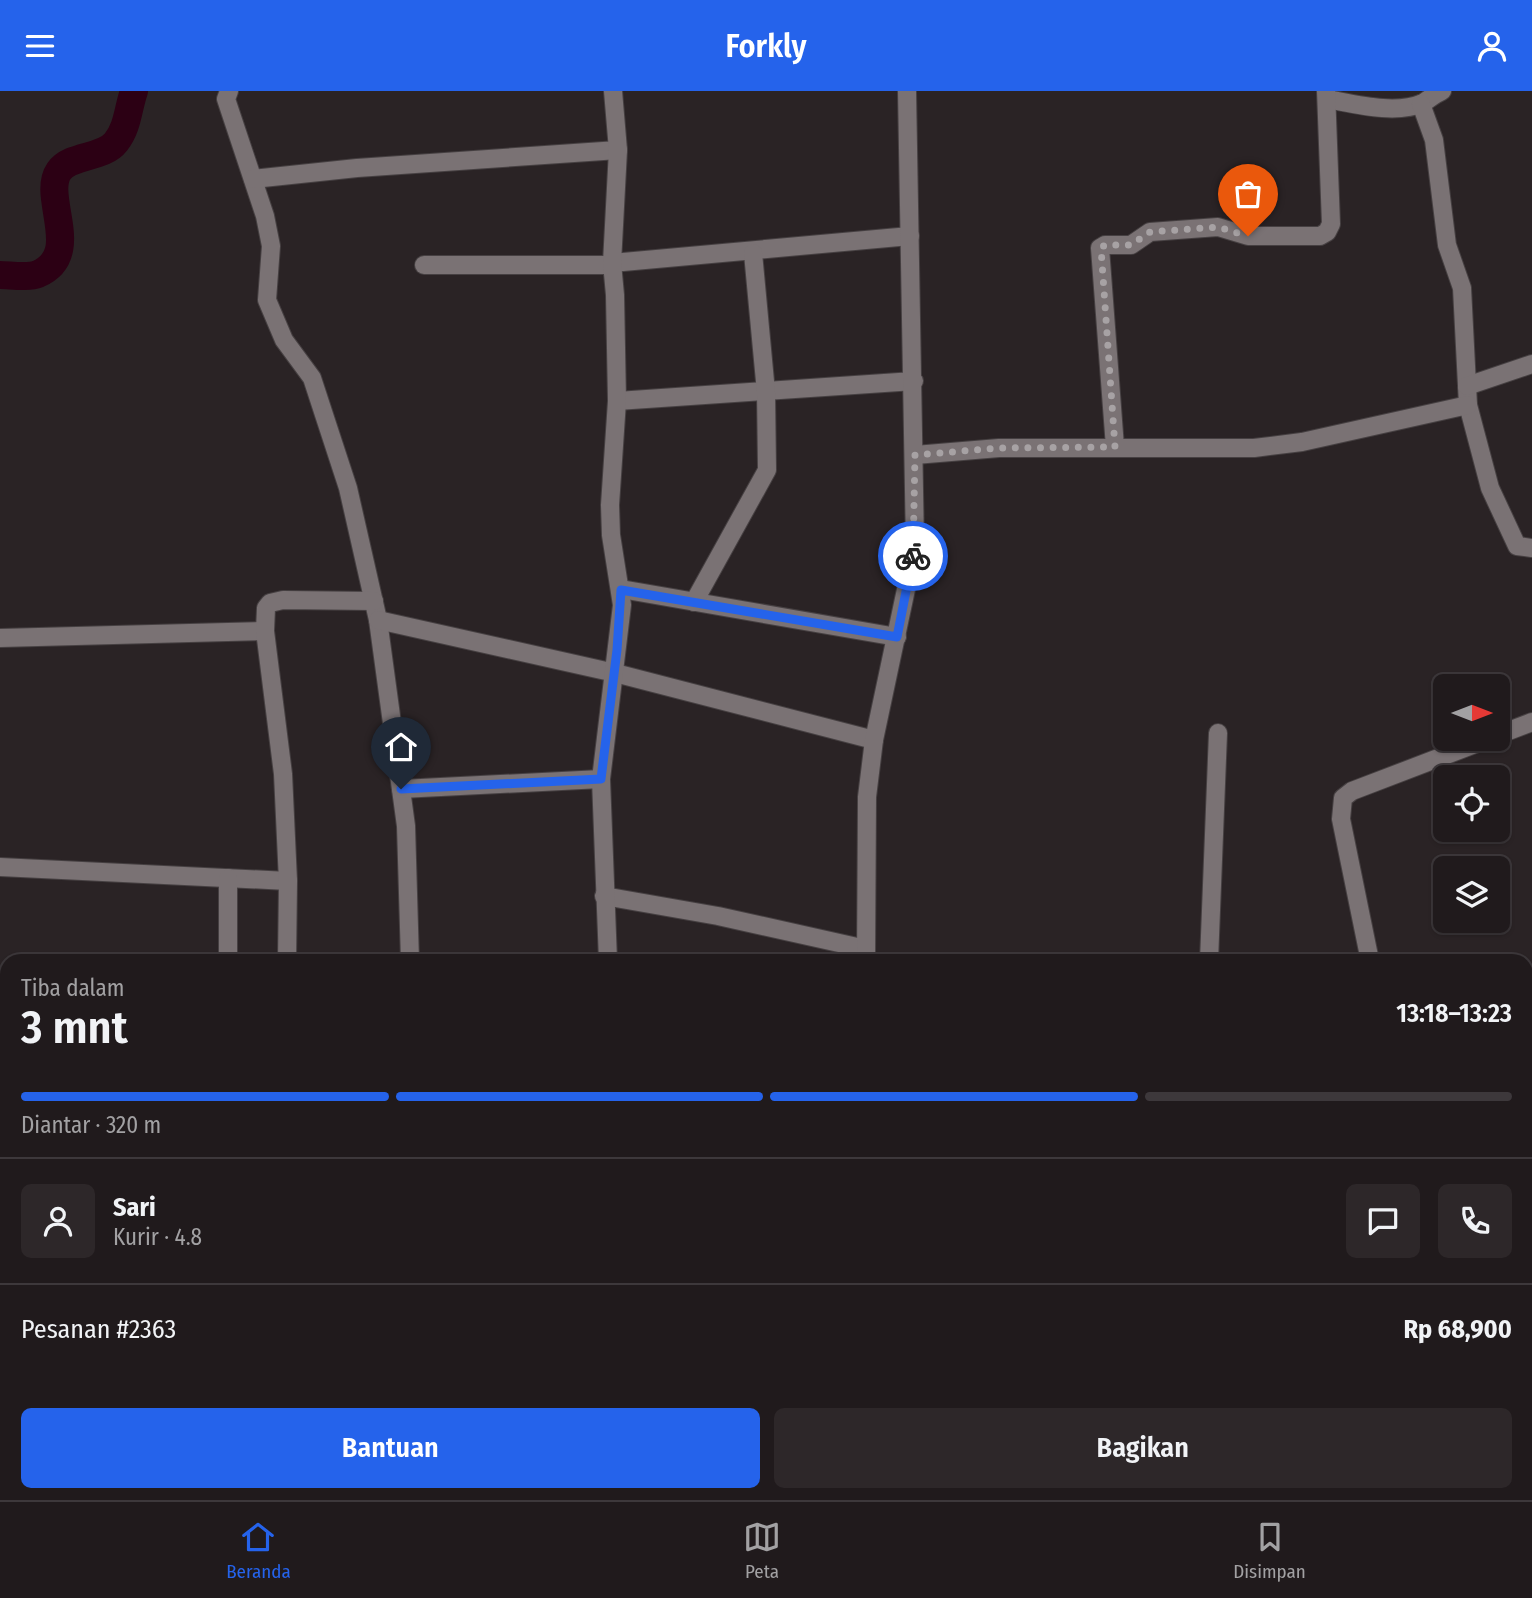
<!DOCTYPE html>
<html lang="id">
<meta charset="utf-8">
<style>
body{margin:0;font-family:"Fira Sans Condensed",sans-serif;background:#2d2729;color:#f1f3f6;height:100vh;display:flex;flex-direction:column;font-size:26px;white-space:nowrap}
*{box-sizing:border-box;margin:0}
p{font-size:23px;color:#a2a1a3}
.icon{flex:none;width:38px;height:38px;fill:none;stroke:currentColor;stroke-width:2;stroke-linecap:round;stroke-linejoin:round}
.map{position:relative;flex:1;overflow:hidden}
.details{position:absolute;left:0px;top:863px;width:1533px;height:548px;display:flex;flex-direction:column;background:#201a1c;border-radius:21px 21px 0 0;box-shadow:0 2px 5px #0004,0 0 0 2px #3d383b}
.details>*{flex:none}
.needle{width:46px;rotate:90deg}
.controls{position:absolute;left:1433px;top:583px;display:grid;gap:14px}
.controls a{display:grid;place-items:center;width:77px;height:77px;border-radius:10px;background:#201a1c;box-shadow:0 2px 5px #0004,0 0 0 2px #3d383b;font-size:35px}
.pin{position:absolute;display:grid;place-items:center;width:60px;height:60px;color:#fff;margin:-72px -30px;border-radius:50% 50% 50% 0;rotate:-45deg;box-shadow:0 0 7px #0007}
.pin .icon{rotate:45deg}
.courier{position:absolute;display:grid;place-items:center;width:70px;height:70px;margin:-35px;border:5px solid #2563eb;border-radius:50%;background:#fff;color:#222;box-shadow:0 2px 9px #0007}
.head em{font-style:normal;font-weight:600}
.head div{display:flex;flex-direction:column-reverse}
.head{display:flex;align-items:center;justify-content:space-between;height:119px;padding:0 21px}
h1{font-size:46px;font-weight:600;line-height:52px}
.bar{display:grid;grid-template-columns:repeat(4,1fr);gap:10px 7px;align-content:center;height:84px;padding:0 21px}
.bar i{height:9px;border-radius:5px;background:#3d383b}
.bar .on{background:#2563eb}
.bar p{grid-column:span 4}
.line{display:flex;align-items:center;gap:18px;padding:0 21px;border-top:2px solid #3d383b}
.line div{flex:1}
.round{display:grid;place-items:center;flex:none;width:74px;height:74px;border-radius:10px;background:#2d2729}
.button{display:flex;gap:14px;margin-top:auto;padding:14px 21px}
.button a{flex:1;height:80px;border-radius:10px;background:#2563eb;color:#fff;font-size:28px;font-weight:600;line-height:80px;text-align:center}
.button a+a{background:#2d2729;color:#f1f3f6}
header{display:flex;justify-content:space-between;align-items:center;height:91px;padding:0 21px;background:#2563eb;color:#fff;font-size:32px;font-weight:600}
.dock{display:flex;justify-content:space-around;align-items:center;height:98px;border-top:2px solid #3d383b;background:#201a1c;font-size:19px;color:#a2a1a3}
.dock a{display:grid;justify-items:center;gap:4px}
.dock .on{color:#2563eb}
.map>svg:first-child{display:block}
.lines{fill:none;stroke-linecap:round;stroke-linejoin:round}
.river{stroke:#2c0014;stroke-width:28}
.minor-casing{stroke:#464042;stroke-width:20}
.minor{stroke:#7a7274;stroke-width:18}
.done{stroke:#a7a2a4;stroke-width:7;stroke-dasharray:0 12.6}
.route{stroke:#2563eb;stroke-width:9}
</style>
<header><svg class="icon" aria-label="menu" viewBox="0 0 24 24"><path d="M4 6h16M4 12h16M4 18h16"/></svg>Forkly<svg class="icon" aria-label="person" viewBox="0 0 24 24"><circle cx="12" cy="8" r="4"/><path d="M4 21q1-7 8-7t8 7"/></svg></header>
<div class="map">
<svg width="1532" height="1409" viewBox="0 0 1532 1409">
<rect width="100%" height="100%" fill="#2a2325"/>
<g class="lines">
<path class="river" d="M0,184C10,184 28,187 38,183C84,163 41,106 59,80C71,63 103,68 116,51C128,36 128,17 134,0"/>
<g class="minor-casing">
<g id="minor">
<path d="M229,0L226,8L265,125L271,155L267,209L284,249L312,287L348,397L378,529L406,735L410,870"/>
<path d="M1327,8C1355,13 1395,24 1423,12C1429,8 1435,3 1442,0"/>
<path d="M1421,13L1434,49L1447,154L1462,197L1468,314L1490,397L1517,455L1532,457"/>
<path d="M253,88L357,77L618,59"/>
<path d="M612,172L910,145"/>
<path d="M424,174H612"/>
<path d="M1467,295L1532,273"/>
<path d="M617,310L914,290"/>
<path d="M1115,356L1100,157L1105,154H1131L1150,141L1218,136L1248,145H1320L1327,141L1331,133L1326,0"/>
<path d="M915,364L999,357H1254L1302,351L1468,314"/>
<path d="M621,498L897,546"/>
<path d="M694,511L767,379L766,301L753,162"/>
<path d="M378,529L615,582L874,649"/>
<path d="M0,547L265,540"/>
<path d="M1498,644L1532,631"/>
<path d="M401,698L601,688"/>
<path d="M0,776L288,790"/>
<path d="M228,787V870"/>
<path d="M604,805L718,825L866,858"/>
<path d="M287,870L288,790L283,683L265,540L266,517L270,512L283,509L374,510"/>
<path d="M608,870L601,688L622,514L611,444L610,414L617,310L615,204L612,172L618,59L613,0"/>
<path d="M866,870L867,706L874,649L915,456L907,0"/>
<path d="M1209,870L1218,642"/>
<path d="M1370,870L1341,728L1343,707L1352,700L1488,648"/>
<path d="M0,904H7"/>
<path d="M1526,984H1532"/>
<path d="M0,1002H7"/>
<path d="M0,1111L7,1110"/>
<path d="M0,1367L7,1366"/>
<path d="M74,1404L80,1409"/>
<path d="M611,1404V1409"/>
<path d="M122,1409L124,1404"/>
<path d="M414,1409V1404"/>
<path d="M837,1409V1404"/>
<path d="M932,1409V1404"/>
<path d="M1031,1409L1032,1404"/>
<path d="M1318,1409V1404"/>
</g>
</g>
<use href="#minor" class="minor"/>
</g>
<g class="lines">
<path class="done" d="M913,465L915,364L999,357L1115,356L1101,157L1105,154H1131L1150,141L1218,136L1248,145"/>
<path class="route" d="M401,698L601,688L617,559L621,499L897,546L913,465"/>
</g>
</svg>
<div class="controls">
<a><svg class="needle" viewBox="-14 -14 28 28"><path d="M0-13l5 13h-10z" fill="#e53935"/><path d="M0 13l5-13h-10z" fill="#a2a1a3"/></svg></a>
<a><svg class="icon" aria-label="locate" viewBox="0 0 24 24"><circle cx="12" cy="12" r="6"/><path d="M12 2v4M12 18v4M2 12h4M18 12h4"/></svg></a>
<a><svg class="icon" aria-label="layers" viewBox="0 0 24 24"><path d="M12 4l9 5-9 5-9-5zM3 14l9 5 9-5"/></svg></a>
</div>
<div class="pin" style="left:1248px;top:145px;background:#ea580c"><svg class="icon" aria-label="bag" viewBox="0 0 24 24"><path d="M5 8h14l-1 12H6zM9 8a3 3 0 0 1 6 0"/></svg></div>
<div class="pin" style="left:401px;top:698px;background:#1f2937"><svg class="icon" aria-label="home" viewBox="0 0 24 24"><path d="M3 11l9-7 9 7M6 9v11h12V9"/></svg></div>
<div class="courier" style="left:913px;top:465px"><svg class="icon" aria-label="bike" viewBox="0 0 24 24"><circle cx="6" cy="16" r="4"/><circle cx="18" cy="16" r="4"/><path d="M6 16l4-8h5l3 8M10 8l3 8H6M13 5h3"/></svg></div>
<section class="details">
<div class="head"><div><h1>3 mnt</h1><p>Tiba dalam</p></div><em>13:18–13:23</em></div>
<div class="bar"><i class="on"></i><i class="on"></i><i class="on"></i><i></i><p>Diantar · 320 m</p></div>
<div class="line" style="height:126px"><a class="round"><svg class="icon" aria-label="person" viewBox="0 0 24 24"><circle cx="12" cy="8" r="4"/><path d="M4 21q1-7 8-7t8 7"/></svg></a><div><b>Sari</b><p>Kurir · 4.8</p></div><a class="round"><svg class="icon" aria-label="chat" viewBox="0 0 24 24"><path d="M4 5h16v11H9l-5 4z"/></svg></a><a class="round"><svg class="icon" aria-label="phone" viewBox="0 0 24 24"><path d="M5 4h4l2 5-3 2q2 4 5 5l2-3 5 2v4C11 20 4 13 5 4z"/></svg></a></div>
<div class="line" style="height:91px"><div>Pesanan #2363</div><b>Rp 68,900</b></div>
<div class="button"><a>Bantuan</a><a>Bagikan</a></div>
</section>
</div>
<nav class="dock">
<a class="on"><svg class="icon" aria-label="home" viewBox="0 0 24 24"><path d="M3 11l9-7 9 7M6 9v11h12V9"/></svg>Beranda</a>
<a><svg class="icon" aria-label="map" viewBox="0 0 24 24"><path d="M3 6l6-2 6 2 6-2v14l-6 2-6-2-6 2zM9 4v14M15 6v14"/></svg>Peta</a>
<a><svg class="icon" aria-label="saved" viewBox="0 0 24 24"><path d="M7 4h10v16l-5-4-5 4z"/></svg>Disimpan</a>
</nav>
